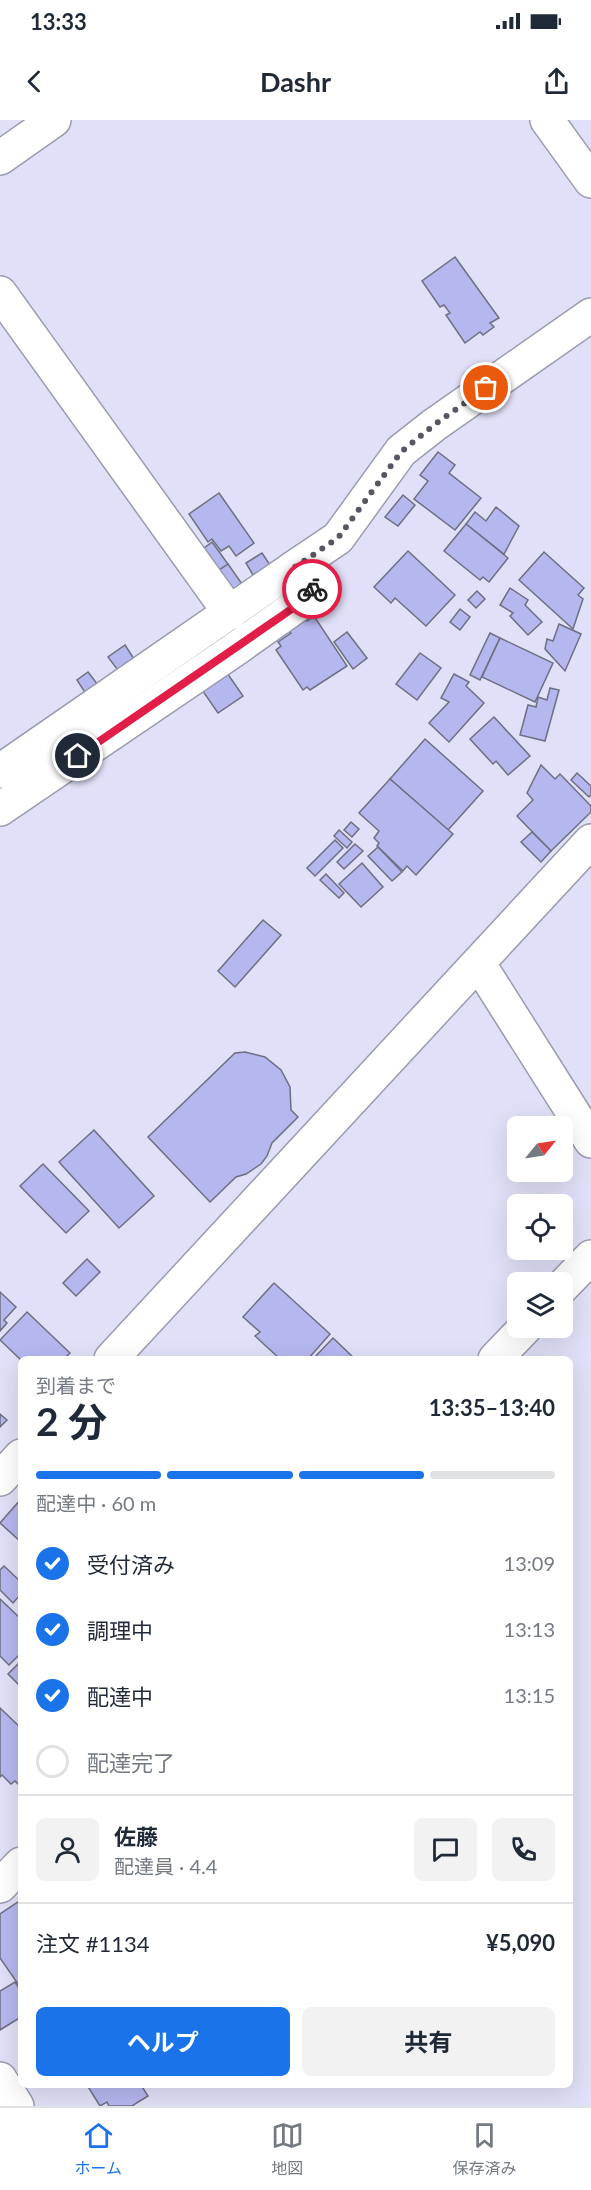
<!DOCTYPE html>
<html lang="ja">
<meta charset="utf-8">
<style>
body{margin:0;font-family:Lato,"Noto Sans JP",sans-serif;background:#f2f2f3;color:#1f2937;height:100vh;display:flex;flex-direction:column;font-size:22px;white-space:nowrap}
*{box-sizing:border-box;margin:0}
p{font-size:20px;color:#747a83}
.icon{flex:none;width:33px;height:33px;fill:none;stroke:currentColor;stroke-width:2;stroke-linecap:round;stroke-linejoin:round}
.map{position:relative;flex:1;overflow:hidden}
.panel{position:absolute;left:18px;top:1236px;width:555px;height:732px;display:flex;flex-direction:column;background:#fff;border-radius:9px;box-shadow:0 6px 24px #0002}
.panel>*{flex:none}
.needle{width:39px;rotate:60deg}
.fabs{position:absolute;left:507px;top:996px;display:grid;gap:12px}
.fabs a{display:grid;place-items:center;width:66px;height:66px;border-radius:9px;background:#fff;box-shadow:0 6px 24px #0002;font-size:30px}
.pin{position:absolute;display:grid;place-items:center;width:51px;height:51px;color:#fff;margin:-26px;border:3px solid #fff;border-radius:50%;box-shadow:0 2px 6px #0007}
.courier{position:absolute;display:grid;place-items:center;width:60px;height:60px;margin:-30px;border:4px solid #e11d48;border-radius:50%;background:#fff;color:#222;box-shadow:0 2px 8px #0007}
.head em{font-style:normal;font-weight:700}
.head div{display:flex;flex-direction:column-reverse}
.head{display:flex;align-items:center;justify-content:space-between;height:102px;padding:0 18px}
h1{font-size:39px;font-weight:700;line-height:45px}
.bar{display:grid;grid-template-columns:repeat(4,1fr);gap:9px 6px;align-content:center;height:72px;padding:0 18px}
.bar i{height:8px;border-radius:4px;background:#e0e1e3}
.bar .on{background:#1a73e8}
.bar p{grid-column:span 4}
.line{display:flex;align-items:center;gap:15px;padding:0 18px;border-top:2px solid #e0e1e3}
.line div{flex:1}
.round{display:grid;place-items:center;flex:none;width:63px;height:63px;border-radius:9px;background:#f2f2f3}
ol{padding:0 18px;list-style:none}
li{display:flex;align-items:center;gap:18px;height:66px}
li p{margin-inline-start:auto}
li .icon{padding:6px;border-radius:50%;background:#1a73e8;color:#fff;stroke-width:4}
li:last-child{color:#747a83}
li i{width:33px;height:33px;border:3px solid #e0e1e3;border-radius:50%}
.primary-button{display:flex;gap:12px;margin-top:auto;padding:12px 18px}
.primary-button a{flex:1;height:69px;border-radius:9px;background:#1a73e8;color:#fff;font-size:24px;font-weight:700;line-height:69px;text-align:center}
.primary-button a+a{background:#f2f2f3;color:#1f2937}
.status{display:flex;justify-content:space-between;align-items:center;height:42px;padding:0 30px;background:#fff;direction:ltr}
.status svg{height:16px;fill:currentColor}
header{display:flex;justify-content:space-between;align-items:center;height:78px;padding:0 18px;background:#fff;font-size:27px;font-weight:700}
.menu{display:flex;justify-content:space-around;align-items:center;height:84px;border-top:2px solid #e0e1e3;background:#fff;font-size:16px;color:#747a83}
.menu a{display:grid;justify-items:center;gap:3px}
.menu .on{color:#1a73e8}
.map>svg:first-child{display:block}
.building{fill:#b5b7ef;stroke:#6e6f83;stroke-width:1.5}
.lines{fill:none;stroke-linecap:round;stroke-linejoin:round}
.minor-casing{stroke:#9a9bb0;stroke-width:36}
.minor{stroke:#fff;stroke-width:33}
.done{stroke:#575764;stroke-width:6;stroke-dasharray:0 10.8}
.route{stroke:#e11d48;stroke-width:8}
</style>
<div class="status"><b>13:33</b><svg viewBox="0 0 49 12"><path d="M0 12V9h3v3zM5 12V6h3v6zM10 12V3h3v9zM15 12V0h3v12zM26 1h20v11H26zM47 4h2v5h-2z"/></svg></div>
<header><svg class="icon" aria-label="back" viewBox="0 0 24 24"><path d="M15 5l-7 7 7 7"/></svg>Dashr<svg class="icon" aria-label="share" viewBox="0 0 24 24"><path d="M12 15V3M7 8l5-5 5 5M5 13v7h14v-7"/></svg></header>
<div class="map">
<svg width="591" height="1986" viewBox="0 0 591 1986">
<rect width="100%" height="100%" fill="#e0e1f8"/>
<g class="building">
<path d="M455,137L499,198L490,203L494,207L483,215L480,212L465,223L446,195L450,193L444,185L440,187L422,161Z"/>
<path d="M438,332L455,345L449,353L481,378L455,410L414,379L428,361L420,355Z"/>
<path d="M219,373L254,423L236,436L229,426L221,431L212,419L208,422L189,394Z"/>
<path d="M403,375L415,385L398,406L385,397Z"/>
<path d="M496,387L519,406L504,434L466,404L475,392L486,401Z"/>
<path d="M466,404L508,438L489,462L483,457L480,460L444,431Z"/>
<path d="M212,422L228,444L218,451L203,429Z"/>
<path d="M408,431L455,475L426,506L395,478L391,483L374,467Z"/>
<path d="M544,432L584,468L578,475L583,479L573,509L519,460Z"/>
<path d="M262,433L270,445L253,455L246,443Z"/>
<path d="M228,444L242,464L232,471L218,451Z"/>
<path d="M510,468L528,480L525,485L542,502L528,515L510,496L513,493L500,485Z"/>
<path d="M477,471L485,479L476,488L468,480Z"/>
<path d="M460,489L470,497L460,510L450,502Z"/>
<path d="M302,495L307,501L314,496L347,546L310,570L307,567L303,570L276,530L281,526L278,522L291,513L286,506Z"/>
<path d="M559,504L581,514L565,551L545,529L547,519L553,521Z"/>
<path d="M347,512L367,538L353,549L334,522Z"/>
<path d="M490,513L500,518L480,560L470,555Z"/>
<path d="M500,518L553,543L535,582L482,557Z"/>
<path d="M125,525L136,542L120,553L108,537Z"/>
<path d="M420,533L441,548L417,580L396,564Z"/>
<path d="M225,550L243,576L218,593L200,567Z"/>
<path d="M88,552L98,565L86,574L77,560Z"/>
<path d="M454,554L469,562L466,566L484,583L449,622L429,603L449,582L441,578Z"/>
<path d="M550,568L559,570L545,621L520,615L528,585L536,587L538,577L547,580Z"/>
<path d="M494,597L530,636L508,655L496,641L493,644L470,619Z"/>
<path d="M425,619L483,671L448,710L390,659Z"/>
<path d="M541,645L555,659L560,654L591,686V692L551,731L517,696L533,680L527,673Z"/>
<path d="M577,653L591,666V675L589,677L571,660Z"/>
<path d="M390,659L453,714L416,755L407,746L403,751L377,726L379,723L374,718L379,711L359,693Z"/>
<path d="M351,702L359,709L352,717L344,710Z"/>
<path d="M339,710L352,722L347,728L334,716Z"/>
<path d="M532,712L551,731L541,742L521,722Z"/>
<path d="M335,720L343,728L315,756L307,748Z"/>
<path d="M355,724L363,731L344,749L337,742Z"/>
<path d="M378,727L402,752L392,761L368,736Z"/>
<path d="M362,743L383,767L361,787L339,764Z"/>
<path d="M326,754L344,773L339,778L320,760Z"/>
<path d="M263,800L281,815L235,867L218,851Z"/>
<path d="M245,932L265,937L281,950L290,967L291,990L298,997L272,1023L267,1036L261,1044L246,1054L236,1057L210,1082L148,1017L235,933Z"/>
<path d="M94,1010L154,1076L119,1108L59,1042Z"/>
<path d="M43,1044L89,1091L66,1113L20,1066Z"/>
<path d="M87,1139L100,1152L76,1176L63,1163Z"/>
<path d="M274,1163L330,1214L308,1239H280L255,1216L260,1212L243,1197Z"/>
<path d="M0,1172L16,1187L4,1200L7,1203L0,1211Z"/>
<path d="M27,1192L70,1233L64,1239L21,1240L0,1220Z"/>
<path d="M333,1218L355,1239H313Z"/>
<path d="M0,1294L7,1300L0,1307Z"/>
<path d="M21,1379V1422L0,1403Z"/>
<path d="M4,1446L21,1462V1474L13,1483L0,1470V1450Z"/>
<path d="M0,1479L21,1499V1533L9,1545L0,1536Z"/>
<path d="M21,1541V1567L8,1554Z"/>
<path d="M0,1588L21,1608V1667L15,1661L11,1664L2,1655L0,1657Z"/>
<path d="M21,1780V1862L18,1864L0,1838V1794Z"/>
<path d="M15,1862L21,1871V1897L0,1910V1871Z"/>
<path d="M87,1965H141L148,1976L132,1986H109L107,1982L100,1986Z"/>
</g>
<g class="lines">
<g class="minor-casing">
<g id="minor">
<path d="M547,0L591,61"/>
<path d="M0,38L54,0"/>
<path d="M0,173L230,493"/>
<path d="M0,651L292,449"/>
<path d="M0,689L234,530L316,472L292,449L338,418L401,331L434,305L591,195"/>
<path d="M479,844L591,1021"/>
<path d="M562,1167L591,1137"/>
<path d="M111,1239L591,721"/>
<path d="M495,1239L525,1208"/>
<path d="M0,1359L21,1336"/>
<path d="M0,1766L21,1744"/>
<path d="M0,1959L17,1986"/>
</g>
</g>
<use href="#minor" class="minor"/>
</g>
<g class="lines">
<path class="done" d="M312,469L292,449L338,418L401,332L434,305L486,268"/>
<path class="route" d="M78,636L283,495L316,472L312,469"/>
</g>
</svg>
<div class="fabs">
<a><svg class="needle" viewBox="-14 -14 28 28"><path d="M0-13l5 13h-10z" fill="#e53935"/><path d="M0 13l5-13h-10z" fill="#747a83"/></svg></a>
<a><svg class="icon" aria-label="locate" viewBox="0 0 24 24"><circle cx="12" cy="12" r="6"/><path d="M12 2v4M12 18v4M2 12h4M18 12h4"/></svg></a>
<a><svg class="icon" aria-label="layers" viewBox="0 0 24 24"><path d="M12 4l9 5-9 5-9-5zM3 14l9 5 9-5"/></svg></a>
</div>
<div class="pin" style="left:486px;top:268px;background:#ea580c"><svg class="icon" aria-label="bag" viewBox="0 0 24 24"><path d="M5 8h14l-1 12H6zM9 8a3 3 0 0 1 6 0"/></svg></div>
<div class="pin" style="left:78px;top:636px;background:#1f2937"><svg class="icon" aria-label="home" viewBox="0 0 24 24"><path d="M3 11l9-7 9 7M6 9v11h12V9"/></svg></div>
<div class="courier" style="left:312px;top:469px"><svg class="icon" aria-label="bike" viewBox="0 0 24 24"><circle cx="6" cy="16" r="4"/><circle cx="18" cy="16" r="4"/><path d="M6 16l4-8h5l3 8M10 8l3 8H6M13 5h3"/></svg></div>
<section class="panel">
<div class="head"><div><h1>2 分</h1><p>到着まで</p></div><em>13:35–13:40</em></div>
<div class="bar"><i class="on"></i><i class="on"></i><i class="on"></i><i></i><p>配達中 · 60 m</p></div>
<ol>
<li><svg class="icon" aria-label="check" viewBox="0 0 24 24"><path d="M5 12l5 5 9-10"/></svg>受付済み<p>13:09</p></li>
<li><svg class="icon" aria-label="check" viewBox="0 0 24 24"><path d="M5 12l5 5 9-10"/></svg>調理中<p>13:13</p></li>
<li><svg class="icon" aria-label="check" viewBox="0 0 24 24"><path d="M5 12l5 5 9-10"/></svg>配達中<p>13:15</p></li>
<li><i></i>配達完了</li>
</ol>
<div class="line" style="height:108px"><a class="round"><svg class="icon" aria-label="person" viewBox="0 0 24 24"><circle cx="12" cy="8" r="4"/><path d="M4 21q1-7 8-7t8 7"/></svg></a><div><b>佐藤</b><p>配達員 · 4.4</p></div><a class="round"><svg class="icon" aria-label="chat" viewBox="0 0 24 24"><path d="M4 5h16v11H9l-5 4z"/></svg></a><a class="round"><svg class="icon" aria-label="phone" viewBox="0 0 24 24"><path d="M5 4h4l2 5-3 2q2 4 5 5l2-3 5 2v4C11 20 4 13 5 4z"/></svg></a></div>
<div class="line" style="height:78px"><div>注文 #1134</div><b>¥5,090</b></div>
<div class="primary-button"><a>ヘルプ</a><a>共有</a></div>
</section>
</div>
<nav class="menu">
<a class="on"><svg class="icon" aria-label="home" viewBox="0 0 24 24"><path d="M3 11l9-7 9 7M6 9v11h12V9"/></svg>ホーム</a>
<a><svg class="icon" aria-label="map" viewBox="0 0 24 24"><path d="M3 6l6-2 6 2 6-2v14l-6 2-6-2-6 2zM9 4v14M15 6v14"/></svg>地図</a>
<a><svg class="icon" aria-label="saved" viewBox="0 0 24 24"><path d="M7 4h10v16l-5-4-5 4z"/></svg>保存済み</a>
</nav>
